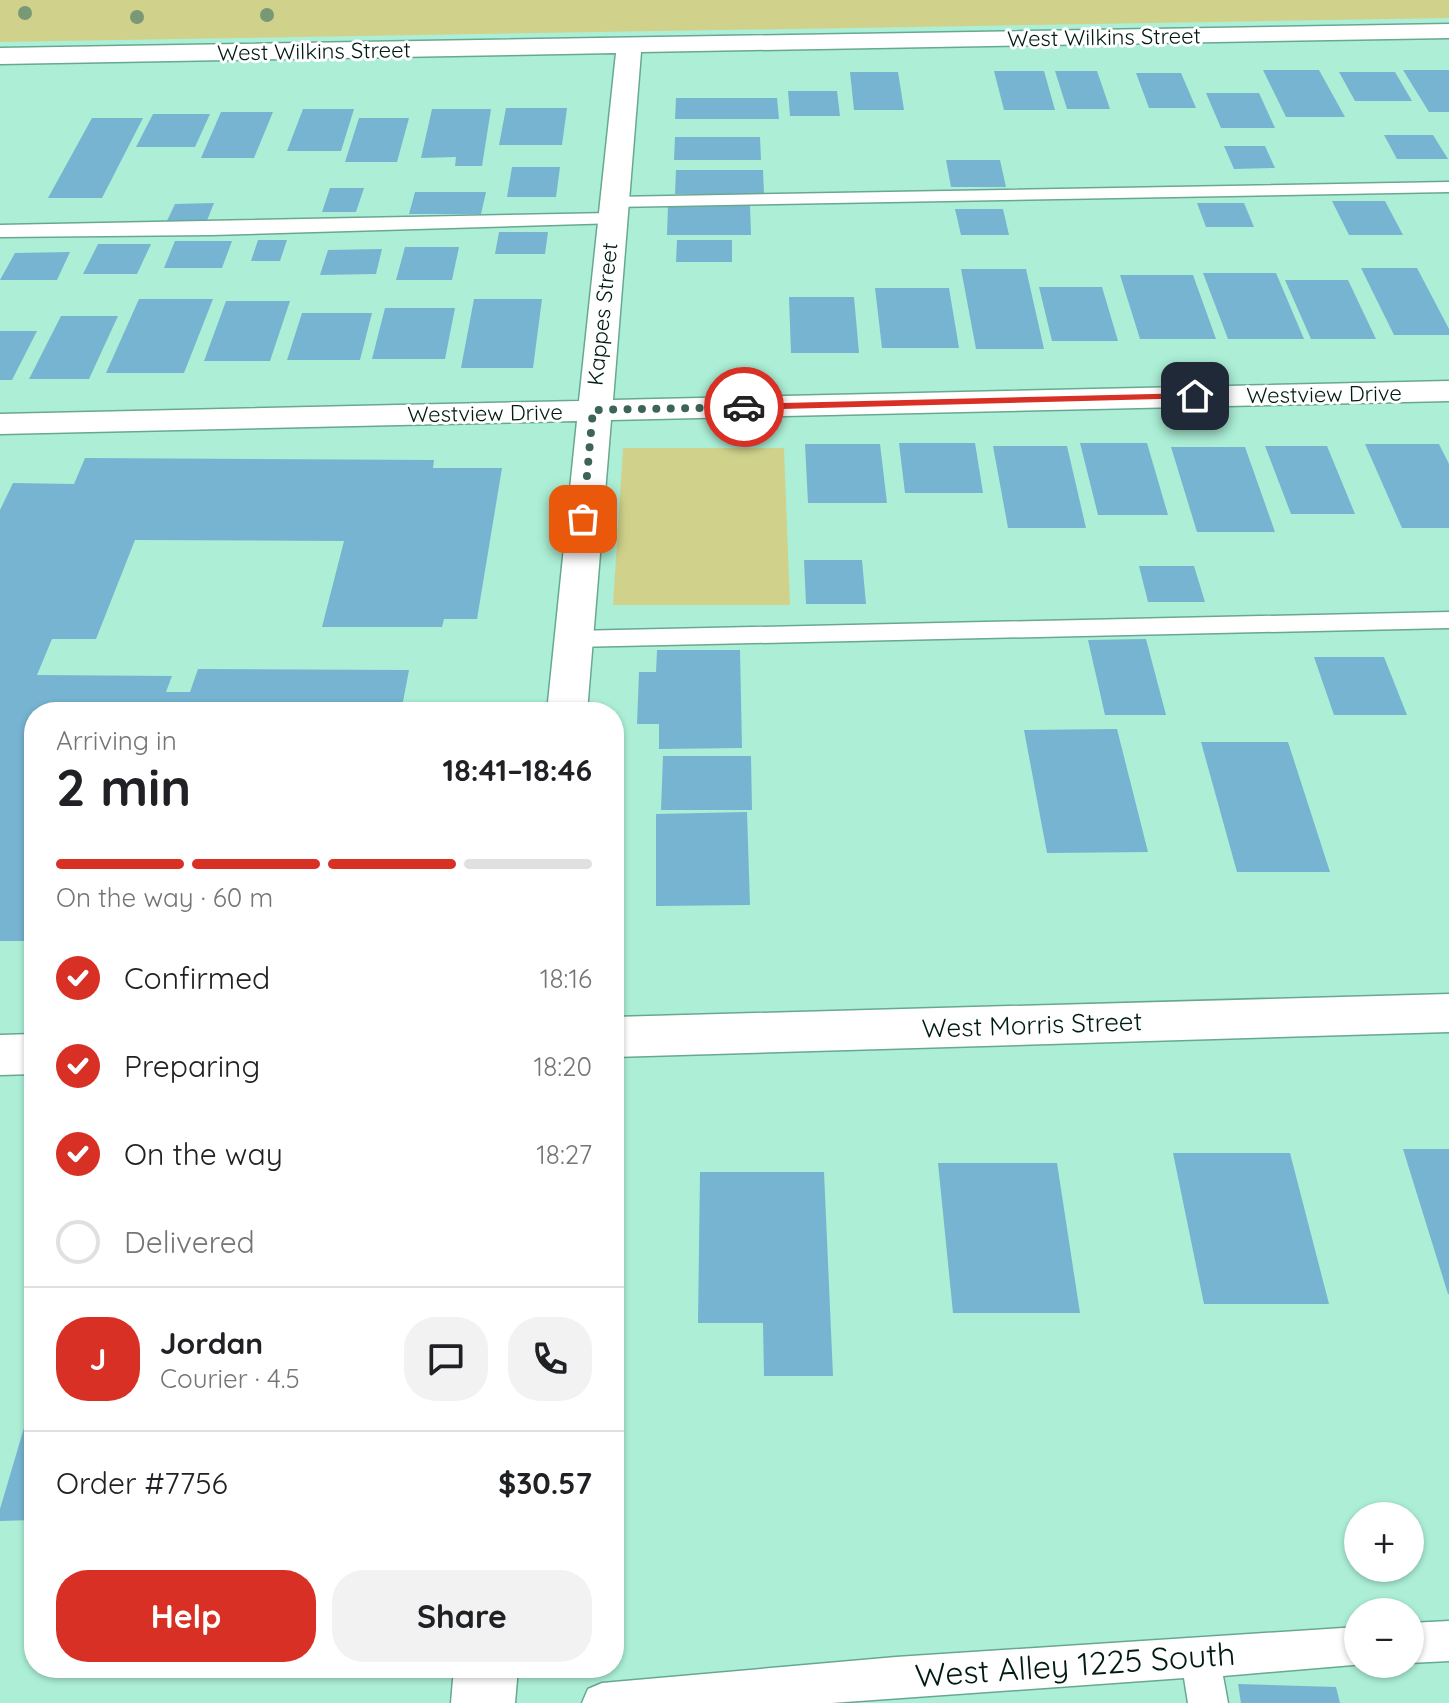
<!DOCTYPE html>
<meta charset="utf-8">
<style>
body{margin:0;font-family:Quicksand,sans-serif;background:#f2f2f2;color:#202124;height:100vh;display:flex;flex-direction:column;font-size:30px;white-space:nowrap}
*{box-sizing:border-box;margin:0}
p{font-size:26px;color:#757577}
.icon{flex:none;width:44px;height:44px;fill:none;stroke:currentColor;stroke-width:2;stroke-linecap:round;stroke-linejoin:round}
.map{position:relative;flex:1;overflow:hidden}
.drawer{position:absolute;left:24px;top:702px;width:600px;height:976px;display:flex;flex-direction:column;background:#fff;border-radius:32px;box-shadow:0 2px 6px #0004}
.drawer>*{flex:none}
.tools{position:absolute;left:1344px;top:1502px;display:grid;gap:16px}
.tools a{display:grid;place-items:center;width:80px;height:80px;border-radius:50%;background:#fff;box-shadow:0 2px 6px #0004;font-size:40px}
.pin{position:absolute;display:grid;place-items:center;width:68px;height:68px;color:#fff;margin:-34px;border-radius:16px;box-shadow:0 4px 12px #0006}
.courier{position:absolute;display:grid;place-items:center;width:80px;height:80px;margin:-40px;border:6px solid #d93025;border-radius:50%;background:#fff;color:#222;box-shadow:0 2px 10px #0007}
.overview em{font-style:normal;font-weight:700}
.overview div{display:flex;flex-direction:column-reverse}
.overview{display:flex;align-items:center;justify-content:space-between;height:136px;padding:0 32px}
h1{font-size:52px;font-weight:700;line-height:60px}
.bar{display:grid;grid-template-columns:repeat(4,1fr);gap:12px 8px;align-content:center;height:96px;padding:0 32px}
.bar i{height:10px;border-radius:6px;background:#e0e0e0}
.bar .active{background:#d93025}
.bar p{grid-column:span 4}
.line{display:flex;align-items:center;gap:20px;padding:0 32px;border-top:2px solid #e0e0e0}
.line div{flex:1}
.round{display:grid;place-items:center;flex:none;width:84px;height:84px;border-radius:32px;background:#f2f2f2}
ol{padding:0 32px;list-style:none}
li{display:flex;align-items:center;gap:24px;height:88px}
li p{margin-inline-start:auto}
li .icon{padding:8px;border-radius:50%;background:#d93025;color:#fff;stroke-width:4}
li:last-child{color:#757577}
li i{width:44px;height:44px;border:4px solid #e0e0e0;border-radius:50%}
.cta{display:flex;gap:16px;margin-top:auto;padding:16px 32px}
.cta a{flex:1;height:92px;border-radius:32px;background:#d93025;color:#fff;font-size:32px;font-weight:700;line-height:92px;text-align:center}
.cta a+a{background:#f2f2f2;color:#202124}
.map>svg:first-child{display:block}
.green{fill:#d0d28c}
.building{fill:#77b4d1}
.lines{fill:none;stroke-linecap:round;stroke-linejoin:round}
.service-casing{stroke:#68a891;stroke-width:3}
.minor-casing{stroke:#68a891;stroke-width:3}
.secondary-casing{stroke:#68a891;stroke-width:3}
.service{fill:#fff;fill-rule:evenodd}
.minor{fill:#fff;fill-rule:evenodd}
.secondary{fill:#fff;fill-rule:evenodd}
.tree{fill:#799875}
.route{fill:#d93025}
.done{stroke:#3d6557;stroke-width:8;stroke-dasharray:0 14.4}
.labels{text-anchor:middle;stroke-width:6;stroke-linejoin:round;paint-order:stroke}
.far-street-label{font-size:22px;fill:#011b13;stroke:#fff}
.street-label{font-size:26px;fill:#011b13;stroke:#fff}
.near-street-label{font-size:32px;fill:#011b13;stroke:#fff}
</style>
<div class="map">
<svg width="1449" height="1703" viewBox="0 0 1449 1703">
<rect width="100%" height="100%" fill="#acefd6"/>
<g class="green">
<path d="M0,0H1449V18L0,42Z"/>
<path d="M623,448H784L790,605H613Z"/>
</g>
<g class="building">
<path d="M1263,70H1319L1345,117H1286Z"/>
<path d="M1403,70H1449V112H1429Z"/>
<path d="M994,71H1044L1055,110H1004Z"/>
<path d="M1055,71H1097L1110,109H1067Z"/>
<path d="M850,72H898L904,110H854Z"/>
<path d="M1339,72H1395L1412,101H1355Z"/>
<path d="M1136,73H1181L1196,108H1149Z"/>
<path d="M788,91H837L840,116H790Z"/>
<path d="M1206,93H1259L1275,128H1221Z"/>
<path d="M676,98H777L779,119H675Z"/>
<path d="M506,108H567L562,145H499Z"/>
<path d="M303,109H354L341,151H287Z"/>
<path d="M432,109H491L482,166H455L456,157L421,158Z"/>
<path d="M221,112H273L254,158H201Z"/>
<path d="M153,114H210L195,147H136Z"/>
<path d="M92,118H143L102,198H48Z"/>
<path d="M359,118H409L397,162H345Z"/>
<path d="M1384,135H1433L1448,159H1397Z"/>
<path d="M675,137H760L761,160H674Z"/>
<path d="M1224,146H1265L1275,168L1234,169Z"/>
<path d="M946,160H1000L1006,187H951Z"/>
<path d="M512,167H560L556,197H507Z"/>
<path d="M676,170H763L764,194H675Z"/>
<path d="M330,188H364L356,212H322Z"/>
<path d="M415,192H486L481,214H409Z"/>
<path d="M1332,201H1385L1403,235H1349Z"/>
<path d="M214,203L206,223H166L175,204Z"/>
<path d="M1197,203H1244L1254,227H1206Z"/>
<path d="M668,206H750L751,235H667Z"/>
<path d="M955,209H1003L1009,235H961Z"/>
<path d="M499,232H548L545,254H495Z"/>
<path d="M258,240H287L280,261H251Z"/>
<path d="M677,240H732V262H676Z"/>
<path d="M175,241H232L222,268H164Z"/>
<path d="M98,244H151L137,274H83Z"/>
<path d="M405,247H459L452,280H396Z"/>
<path d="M382,249L376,274L320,275L328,250Z"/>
<path d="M70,252L57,280H0L15,253Z"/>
<path d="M1361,268H1417L1449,329V335H1394Z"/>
<path d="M961,269H1026L1044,349H976Z"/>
<path d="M1203,273H1276L1304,339H1228Z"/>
<path d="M1120,275H1193L1216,339H1140Z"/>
<path d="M1285,280H1348L1376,339H1311Z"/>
<path d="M1039,287H1102L1118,341H1052Z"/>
<path d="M875,288H949L959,348H882Z"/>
<path d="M789,297H854L859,353H791Z"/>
<path d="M139,299H213L184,373H106Z"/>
<path d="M474,299H542L533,368H461Z"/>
<path d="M226,301H290L270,361H204Z"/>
<path d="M385,308H455L445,359H372Z"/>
<path d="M302,313H372L360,360H287Z"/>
<path d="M61,316H118L89,379H29Z"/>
<path d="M0,331H37L12,380H0Z"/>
<path d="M899,443H975L983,493H905Z"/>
<path d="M1080,443H1147L1168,515H1098Z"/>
<path d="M805,444H880L887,503H808Z"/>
<path d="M1365,444H1439L1449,464V528H1402Z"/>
<path d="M993,446H1067L1086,528H1008Z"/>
<path d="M1265,446H1327L1355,514H1291Z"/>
<path d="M1171,447H1245L1275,532H1197Z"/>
<path d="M85,458L434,460L433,468H502L477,619H444L442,627H322L344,541L135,540L96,639H52L37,675L172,676L166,692H190L198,669L409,670L401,712H34V941H0V510L13,483L74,484Z"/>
<path d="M804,560H862L866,604H806Z"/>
<path d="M1139,566H1194L1205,602H1148Z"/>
<path d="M1146,639L1166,715H1105L1088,640Z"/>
<path d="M657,650H740L742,748L659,749V724H637L639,672H656Z"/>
<path d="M1314,657H1384L1407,715H1334Z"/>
<path d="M1117,729L1148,852L1047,853L1024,730Z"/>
<path d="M1201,742H1288L1330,872H1237Z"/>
<path d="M663,756H751L752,810H661Z"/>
<path d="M747,812L750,905L656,906V814Z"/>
<path d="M1403,1149H1449V1294H1448Z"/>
<path d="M1173,1153H1290L1329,1304H1204Z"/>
<path d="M938,1163H1057L1080,1313H953Z"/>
<path d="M700,1172H824L833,1376H764L763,1323H698Z"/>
<path d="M34,1394V1520L0,1521V1509Z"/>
<path d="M1238,1684L1336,1687L1340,1703H1241Z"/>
</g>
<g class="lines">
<g class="service-casing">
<g id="service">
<path d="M1449,182V192L614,207L605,202L614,197Z"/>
<path d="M611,213L618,215L620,219L618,223L211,235L0,237V225Z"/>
<path d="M1449,612V628L573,647L564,645L561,639L564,633L573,631Z"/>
<path d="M1449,1621V1661L1410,1663V1623Z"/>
<path d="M1358,1627V1664H1365L1223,1676L1228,1703H1188L1184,1678L831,1703H582L588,1689L602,1683L896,1657Z"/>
</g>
</g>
<g class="minor-casing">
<g id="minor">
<path d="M1449,24V38L641,52L613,400L1449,381V401L611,420L587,712H547L577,421L0,434V414L579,401L616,53L0,64V48Z"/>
<path d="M454,1668H518L515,1703H451Z"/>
</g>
</g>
<g class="secondary-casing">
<g id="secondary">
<path d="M1449,994V1032L614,1057V1017Z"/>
<path d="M34,1034V1074L0,1075V1035Z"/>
</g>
</g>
<use href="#service" class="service"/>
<use href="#minor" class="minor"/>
<use href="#secondary" class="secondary"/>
</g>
<g class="tree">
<circle cx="25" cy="13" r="7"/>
<circle cx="267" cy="15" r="7"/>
<circle cx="137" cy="17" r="7"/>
</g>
<path class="route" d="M1195,393L1198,398L744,410L739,407L744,404Z"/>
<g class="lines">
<path class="done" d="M583,519L593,410L744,407"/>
</g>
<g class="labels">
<g class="far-street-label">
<text transform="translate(1104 37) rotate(-1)" y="8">West Wilkins Street</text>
<text transform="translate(314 51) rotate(-1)" y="8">West Wilkins Street</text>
<text transform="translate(602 314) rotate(-84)" y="8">Kappes Street</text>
<text transform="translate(1324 394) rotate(-1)" y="8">Westview Drive</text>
<text transform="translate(485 413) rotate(-1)" y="8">Westview Drive</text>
</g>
<g class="street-label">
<text transform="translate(1032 1025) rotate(-2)" y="9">West Morris Street</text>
</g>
<g class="near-street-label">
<text transform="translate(1075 1665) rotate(-4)" y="11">West Alley 1225 South</text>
</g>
</g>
</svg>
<div class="tools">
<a>+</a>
<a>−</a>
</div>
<div class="pin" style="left:583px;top:519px;background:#ea580c"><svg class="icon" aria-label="bag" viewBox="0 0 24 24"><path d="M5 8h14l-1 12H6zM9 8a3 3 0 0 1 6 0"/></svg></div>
<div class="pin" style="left:1195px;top:396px;background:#1f2937"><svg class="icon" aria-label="home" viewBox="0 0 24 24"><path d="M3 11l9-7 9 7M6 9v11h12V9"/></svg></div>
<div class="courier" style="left:744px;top:407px"><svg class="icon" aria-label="car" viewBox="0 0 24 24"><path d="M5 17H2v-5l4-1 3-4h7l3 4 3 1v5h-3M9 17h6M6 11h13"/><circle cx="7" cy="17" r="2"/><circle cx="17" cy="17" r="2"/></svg></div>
<section class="drawer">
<div class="overview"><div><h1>2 min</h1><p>Arriving in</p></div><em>18:41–18:46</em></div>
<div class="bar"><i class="active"></i><i class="active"></i><i class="active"></i><i></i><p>On the way · 60 m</p></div>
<ol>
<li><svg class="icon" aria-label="check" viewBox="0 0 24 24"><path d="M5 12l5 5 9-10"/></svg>Confirmed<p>18:16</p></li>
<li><svg class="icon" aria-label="check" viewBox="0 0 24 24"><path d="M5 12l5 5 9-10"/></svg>Preparing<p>18:20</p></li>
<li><svg class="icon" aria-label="check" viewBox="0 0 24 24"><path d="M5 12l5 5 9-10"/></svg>On the way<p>18:27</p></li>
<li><i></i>Delivered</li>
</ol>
<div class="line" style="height:144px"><b class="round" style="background:#d93025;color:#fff">J</b><div><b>Jordan</b><p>Courier · 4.5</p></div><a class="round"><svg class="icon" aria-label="chat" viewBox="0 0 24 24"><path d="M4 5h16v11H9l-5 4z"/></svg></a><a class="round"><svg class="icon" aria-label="phone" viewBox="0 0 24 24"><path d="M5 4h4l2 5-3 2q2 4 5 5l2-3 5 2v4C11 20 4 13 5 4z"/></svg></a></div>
<div class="line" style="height:104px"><div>Order #7756</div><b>$30.57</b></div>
<div class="cta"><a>Help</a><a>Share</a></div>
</section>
</div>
